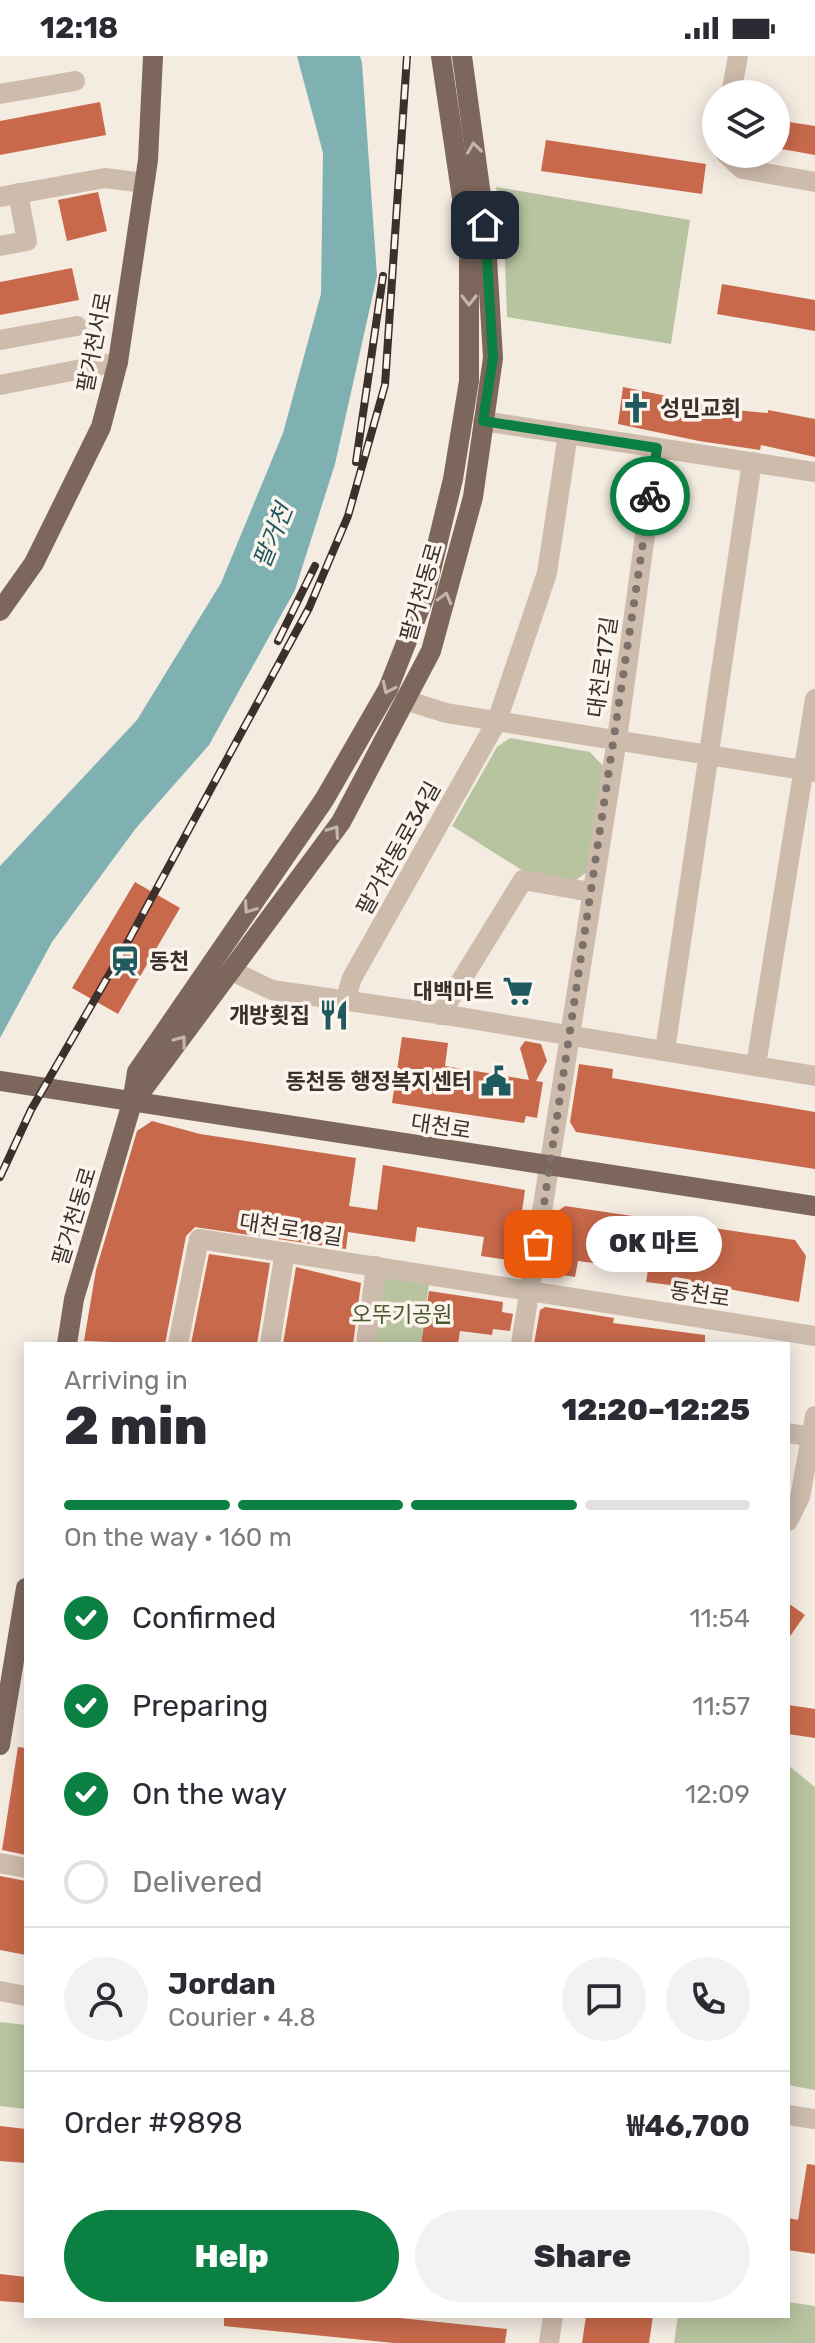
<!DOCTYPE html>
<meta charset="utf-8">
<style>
body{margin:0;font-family:Rubik,"Noto Sans KR",sans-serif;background:#f2f2f3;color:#2b2b33;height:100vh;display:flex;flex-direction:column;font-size:30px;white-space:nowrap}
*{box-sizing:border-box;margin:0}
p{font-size:26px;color:#7c7c81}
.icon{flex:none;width:44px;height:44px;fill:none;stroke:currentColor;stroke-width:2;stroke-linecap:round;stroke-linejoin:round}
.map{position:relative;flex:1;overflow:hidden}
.details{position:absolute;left:24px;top:1286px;width:766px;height:976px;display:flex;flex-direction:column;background:#fff;border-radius:0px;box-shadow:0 4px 20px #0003}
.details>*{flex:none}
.fabs{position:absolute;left:702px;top:24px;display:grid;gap:16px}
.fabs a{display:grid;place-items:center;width:88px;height:88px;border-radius:50%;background:#fff;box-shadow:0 4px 20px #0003;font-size:40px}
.pin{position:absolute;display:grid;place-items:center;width:68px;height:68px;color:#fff;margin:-34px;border-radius:16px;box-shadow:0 4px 12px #0006}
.courier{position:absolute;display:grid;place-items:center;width:80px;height:80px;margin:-40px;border:6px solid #0b8043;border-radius:50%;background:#fff;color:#222;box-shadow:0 2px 10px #0007}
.bubble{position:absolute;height:56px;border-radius:28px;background:#fff;box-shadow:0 4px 20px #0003;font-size:26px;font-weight:800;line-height:56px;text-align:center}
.summary em{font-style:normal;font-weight:800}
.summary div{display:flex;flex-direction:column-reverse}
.summary{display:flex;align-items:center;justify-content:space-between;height:136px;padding:0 40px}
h1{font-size:52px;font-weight:800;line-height:60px}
.bar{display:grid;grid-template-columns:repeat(4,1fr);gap:12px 8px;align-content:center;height:96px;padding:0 40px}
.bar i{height:10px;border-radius:6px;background:#e1e1e2}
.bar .current{background:#0b8043}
.bar p{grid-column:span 4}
.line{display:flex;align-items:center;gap:20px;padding:0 40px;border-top:2px solid #e1e1e2}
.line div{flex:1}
.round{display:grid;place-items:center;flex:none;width:84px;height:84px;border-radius:42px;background:#f2f2f3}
ol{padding:0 40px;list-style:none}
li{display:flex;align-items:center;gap:24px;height:88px}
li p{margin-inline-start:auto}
li .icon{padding:8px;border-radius:50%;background:#0b8043;color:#fff;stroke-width:4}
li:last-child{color:#7c7c81}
li i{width:44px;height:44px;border:4px solid #e1e1e2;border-radius:50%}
.primary-button{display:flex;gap:16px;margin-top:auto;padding:16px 40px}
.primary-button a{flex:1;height:92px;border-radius:48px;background:#0b8043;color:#fff;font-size:32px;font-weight:800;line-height:92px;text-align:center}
.primary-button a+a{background:#f2f2f3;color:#2b2b33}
.status{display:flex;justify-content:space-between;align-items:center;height:56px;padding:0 40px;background:#fff;direction:ltr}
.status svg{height:22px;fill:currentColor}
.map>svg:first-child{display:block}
.green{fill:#b8c4a0}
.water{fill:#7fb0b2}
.building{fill:#c8694b}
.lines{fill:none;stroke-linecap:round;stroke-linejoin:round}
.minor{stroke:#cdbbac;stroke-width:20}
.major{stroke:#7d675c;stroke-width:20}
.rail-casing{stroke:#3b302b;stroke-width:8}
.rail{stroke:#fbf5ee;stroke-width:5;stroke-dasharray:15;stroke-linecap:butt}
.oneway{stroke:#c2b5ac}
.done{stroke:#7c716b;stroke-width:8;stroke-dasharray:0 14.4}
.route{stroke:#0b8043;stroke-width:10}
.labels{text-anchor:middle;stroke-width:7;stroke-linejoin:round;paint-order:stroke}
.street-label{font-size:22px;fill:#3b302b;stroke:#fbf5ee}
.poi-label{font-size:22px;font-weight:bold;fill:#3b302b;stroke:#fbf5ee;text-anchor:end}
.park-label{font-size:22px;fill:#4a5a2e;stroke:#fbf5ee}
.water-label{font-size:24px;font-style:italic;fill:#1f5a5e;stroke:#fbf5ee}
</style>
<div class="status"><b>12:18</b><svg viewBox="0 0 49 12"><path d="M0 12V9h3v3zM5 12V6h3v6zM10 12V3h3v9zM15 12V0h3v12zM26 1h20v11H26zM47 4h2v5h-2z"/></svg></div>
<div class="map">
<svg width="815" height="2287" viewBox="0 0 815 2287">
<rect width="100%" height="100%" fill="#f4ebe1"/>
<g class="green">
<path d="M496,131L690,164L671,288L507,261L504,180Z"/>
<path d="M510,682L590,696L603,710L586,817L574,825L528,818L452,770L497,691Z"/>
<path d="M384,1221L429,1227L421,1288H375Z"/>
<path d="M788,1709L815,1731V2034L788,2029Z"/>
<path d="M0,1966L26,1969V2053L0,2050Z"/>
<path d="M788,2246L815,2250V2287H674L678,2260H788Z"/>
</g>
<path class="water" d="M297,0H360L362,7L377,220L335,408L295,534L209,689L136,772L52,886L0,982V810L137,664L221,527L283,377L321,238L323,97Z"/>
<g class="building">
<path d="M100,46L106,79L0,99V65Z"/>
<path d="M776,64L815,70V99L776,92Z"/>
<path d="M546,84L706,108L702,138L541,115Z"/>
<path d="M98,136L107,175L67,185L58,144Z"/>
<path d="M72,212L79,244L0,259V226Z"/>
<path d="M722,228L815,244V275L717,258Z"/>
<path d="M623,331L735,354L768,357V354L815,363V401L761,389L760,394L699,385L618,368Z"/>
<path d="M135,826L180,852L118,958L72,932Z"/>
<path d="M402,981L448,987L445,1010L529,1024L520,992L525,985L541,988L547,1005L536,1025L543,1026L537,1062L526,1060L524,1067L392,1047Z"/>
<path d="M579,1008L613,1013L612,1022L815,1056V1113L576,1076L570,1066Z"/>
<path d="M152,1065L200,1078L356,1102L349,1150L377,1154L383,1109L525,1134L515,1205L481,1200L484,1181L417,1171L415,1186L348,1176L346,1193L195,1171L186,1180L165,1288L84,1285L96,1214L137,1075Z"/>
<path d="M565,1150L795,1184L806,1200L799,1246L679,1224L678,1230L646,1226L648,1214L578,1205L575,1221L546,1216L555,1157Z"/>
<path d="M209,1198L270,1207L257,1288H191Z"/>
<path d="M296,1211L361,1227L353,1288H283Z"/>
<path d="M429,1235L503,1246L502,1256L513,1258L510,1275L493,1273L492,1279L460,1275L458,1288H421Z"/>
<path d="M545,1251L614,1262L613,1267L705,1279V1288H534L540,1254Z"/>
<path d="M788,1547L805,1559L788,1583Z"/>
<path d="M788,1649L815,1653V1682L788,1678Z"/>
<path d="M18,1691L26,1692V1799L2,1794Z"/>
<path d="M0,1820L26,1825V1899L0,1894Z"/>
<path d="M0,2070L26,2073V2107L0,2105Z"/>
<path d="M807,2108L815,2109V2198L788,2194V2162L798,2164Z"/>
<path d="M0,2218L26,2221V2247L0,2245Z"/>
<path d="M224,2260H380L507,2273L505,2287H394L224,2270Z"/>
<path d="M586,2260H653L649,2287H582Z"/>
</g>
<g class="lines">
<g class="minor">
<path d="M0,38L75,25"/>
<path d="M731,38L738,0"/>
<path d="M726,98L742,113L815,126"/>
<path d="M0,141L105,122L144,127"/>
<path d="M0,190L27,185L18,137"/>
<path d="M0,284L77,270"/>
<path d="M0,329L118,306"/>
<path d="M483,365L815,416"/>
<path d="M405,644L446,657L815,716"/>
<path d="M232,915L272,934L459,961L815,1020"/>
<path d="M345,945L352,922L497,665L547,517L568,378"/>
<path d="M440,959L523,824L591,836"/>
<path d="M665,994L752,406"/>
<path d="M756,1009L815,643"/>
<path d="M178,1288L199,1183L815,1280"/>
<path d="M270,1288L285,1196"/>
<path d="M366,1288L376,1210"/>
<path d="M521,1288L617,683L657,392"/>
<path d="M788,1377L812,1381"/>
<path d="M788,1465L800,1441L815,1360"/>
<path d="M0,1807L26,1812"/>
<path d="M0,1935L26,1940"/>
<path d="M788,2059L815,2063"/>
<path d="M549,2287L553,2260"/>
</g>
<g class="major">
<path d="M0,555L34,507L101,371L118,306L148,104L153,0"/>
<path d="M0,1025L815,1150"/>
<path d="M135,1044L341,766L431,595L473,441L493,302L485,169L462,0"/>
<path d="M67,1288L74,1243L132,1047L137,1016L324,744L388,633L425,539L453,423L469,325V190L441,0"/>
<path d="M0,1689L26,1532"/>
</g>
<g class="rail-casing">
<g id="rail">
<path d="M356,406L383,220"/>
<path d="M278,585L315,510"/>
<path d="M0,1121L31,1054L125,891L309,552L348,460L385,329L407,0"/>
</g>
</g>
<use href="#rail" class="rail"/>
</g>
<defs><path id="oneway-chevron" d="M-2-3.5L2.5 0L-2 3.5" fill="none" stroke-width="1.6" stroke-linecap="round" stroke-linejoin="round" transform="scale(2)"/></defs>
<g class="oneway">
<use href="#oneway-chevron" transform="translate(474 92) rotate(-98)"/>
<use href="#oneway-chevron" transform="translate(469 244) rotate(90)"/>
<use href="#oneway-chevron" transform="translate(445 542) rotate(-75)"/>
<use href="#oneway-chevron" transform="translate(388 632) rotate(115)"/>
<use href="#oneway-chevron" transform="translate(334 775) rotate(-55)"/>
<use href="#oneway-chevron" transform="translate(249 852) rotate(125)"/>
<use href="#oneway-chevron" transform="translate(181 985) rotate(-53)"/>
</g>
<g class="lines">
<path class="done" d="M538,1188L650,440"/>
<path class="route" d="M485,169L493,302L483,365L657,392L650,440"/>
</g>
<defs>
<g id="church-bare" transform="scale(2.4)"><path d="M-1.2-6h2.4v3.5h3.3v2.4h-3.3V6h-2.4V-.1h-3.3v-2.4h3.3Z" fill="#1f5a5e" stroke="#fbf5ee" stroke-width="2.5" paint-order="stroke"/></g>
<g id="station-bare" transform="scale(2.4)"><path d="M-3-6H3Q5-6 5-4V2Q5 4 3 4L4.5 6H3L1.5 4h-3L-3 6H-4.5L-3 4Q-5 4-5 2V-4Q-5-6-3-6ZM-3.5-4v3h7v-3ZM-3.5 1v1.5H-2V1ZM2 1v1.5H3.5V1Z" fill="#1f5a5e" stroke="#fbf5ee" stroke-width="2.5" paint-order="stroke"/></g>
<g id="supermarket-bare" transform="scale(2.4)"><path d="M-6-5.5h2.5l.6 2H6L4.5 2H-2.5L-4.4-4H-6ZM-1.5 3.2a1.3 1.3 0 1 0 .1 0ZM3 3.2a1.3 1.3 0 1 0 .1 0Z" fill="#1f5a5e" stroke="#fbf5ee" stroke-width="2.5" paint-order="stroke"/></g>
<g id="restaurant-bare" transform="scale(2.4)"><path d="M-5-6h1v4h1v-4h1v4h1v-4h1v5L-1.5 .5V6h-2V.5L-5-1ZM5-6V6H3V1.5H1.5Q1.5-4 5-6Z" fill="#1f5a5e" stroke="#fbf5ee" stroke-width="2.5" paint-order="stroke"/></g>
<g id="civic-bare" transform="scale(2.4)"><path d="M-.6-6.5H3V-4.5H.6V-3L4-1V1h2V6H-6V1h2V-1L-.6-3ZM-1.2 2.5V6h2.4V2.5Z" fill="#1f5a5e" stroke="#fbf5ee" stroke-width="2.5" paint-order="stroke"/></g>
</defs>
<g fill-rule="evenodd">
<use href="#church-bare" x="636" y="352"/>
<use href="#station-bare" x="125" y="905"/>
<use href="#supermarket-bare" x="518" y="935"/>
<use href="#restaurant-bare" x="334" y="959"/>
<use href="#civic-bare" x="496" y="1025"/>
</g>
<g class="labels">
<g class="street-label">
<text transform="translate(94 286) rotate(-79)" y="8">팔거천서로</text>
<text transform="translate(421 536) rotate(-74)" y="8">팔거천동로</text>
<text transform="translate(602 611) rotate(-82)" y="8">대천로17길</text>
<text transform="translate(398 792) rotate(-61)" y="8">팔거천동로34길</text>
<text transform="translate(441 1070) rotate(9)" y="8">대천로</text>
<text transform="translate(74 1160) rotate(-73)" y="8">팔거천동로</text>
<text transform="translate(291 1173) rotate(9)" y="8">대천로18길</text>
<text transform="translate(700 1238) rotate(9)" y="8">동천로</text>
</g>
<g class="poi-label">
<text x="660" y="360" text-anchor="start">성민교회</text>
<text x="149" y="913" text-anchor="start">동천</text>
<text x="494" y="943">대백마트</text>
<text x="310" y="967">개방횟집</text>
<text x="472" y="1033">동천동 행정복지센터</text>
</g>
<g class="park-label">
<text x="402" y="1266">오뚜기공원</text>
</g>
<g class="water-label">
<text transform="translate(273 480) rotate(-68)" y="8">팔거천</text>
</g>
</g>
</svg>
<div class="fabs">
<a><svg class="icon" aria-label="layers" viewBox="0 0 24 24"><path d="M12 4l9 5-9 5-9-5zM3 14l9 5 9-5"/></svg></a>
</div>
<div class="pin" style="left:538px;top:1188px;background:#ea580c"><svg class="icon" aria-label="bag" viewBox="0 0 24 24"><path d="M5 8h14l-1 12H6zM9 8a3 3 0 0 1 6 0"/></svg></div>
<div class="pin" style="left:485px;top:169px;background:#1f2937"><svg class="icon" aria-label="home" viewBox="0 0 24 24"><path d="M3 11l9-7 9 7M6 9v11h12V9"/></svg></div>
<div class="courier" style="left:650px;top:440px"><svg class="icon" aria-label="bike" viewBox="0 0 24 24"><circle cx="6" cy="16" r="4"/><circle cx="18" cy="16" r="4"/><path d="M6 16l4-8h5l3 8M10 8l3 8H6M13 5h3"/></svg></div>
<div class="bubble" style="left:586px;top:1160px;width:136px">OK 마트</div>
<section class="details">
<div class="summary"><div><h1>2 min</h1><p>Arriving in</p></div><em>12:20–12:25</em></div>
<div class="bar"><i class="current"></i><i class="current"></i><i class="current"></i><i></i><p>On the way · 160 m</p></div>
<ol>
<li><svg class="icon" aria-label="check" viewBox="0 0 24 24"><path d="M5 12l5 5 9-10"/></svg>Confirmed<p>11:54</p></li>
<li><svg class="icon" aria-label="check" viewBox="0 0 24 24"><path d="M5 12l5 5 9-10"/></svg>Preparing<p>11:57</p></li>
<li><svg class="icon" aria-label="check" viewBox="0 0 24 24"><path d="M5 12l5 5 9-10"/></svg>On the way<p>12:09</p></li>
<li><i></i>Delivered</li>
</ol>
<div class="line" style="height:144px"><a class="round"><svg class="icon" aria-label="person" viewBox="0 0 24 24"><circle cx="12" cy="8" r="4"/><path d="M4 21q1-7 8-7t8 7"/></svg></a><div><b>Jordan</b><p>Courier · 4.8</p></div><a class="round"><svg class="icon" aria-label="chat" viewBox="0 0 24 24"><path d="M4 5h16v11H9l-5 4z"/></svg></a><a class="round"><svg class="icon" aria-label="phone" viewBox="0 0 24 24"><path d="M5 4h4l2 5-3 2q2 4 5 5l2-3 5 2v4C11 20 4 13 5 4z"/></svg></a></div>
<div class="line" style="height:104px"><div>Order #9898</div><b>₩46,700</b></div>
<div class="primary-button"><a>Help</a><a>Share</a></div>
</section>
</div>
